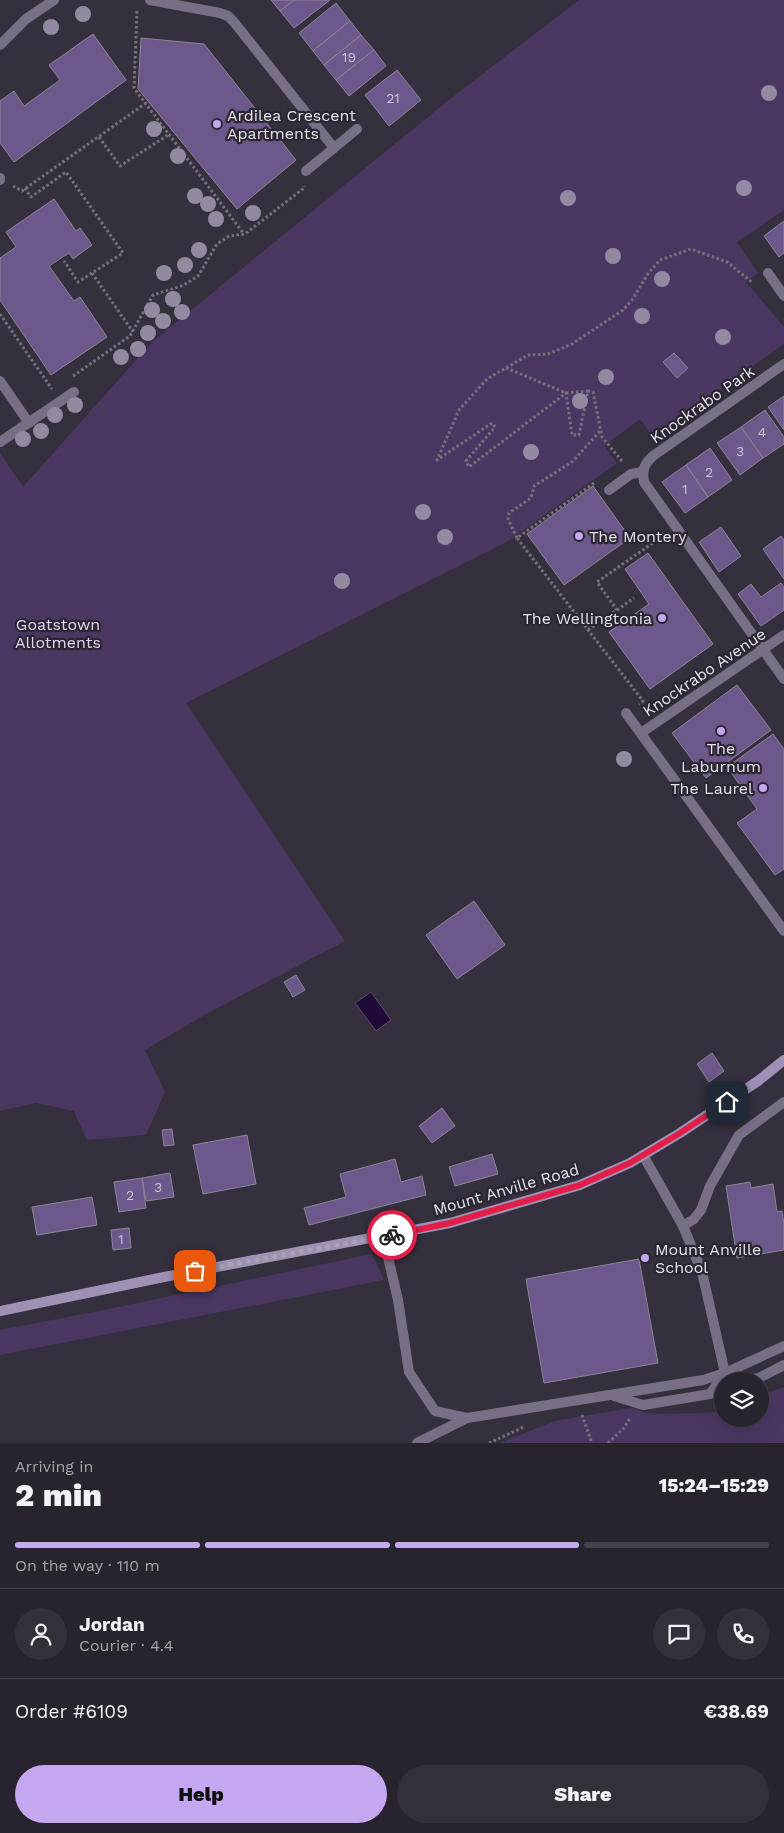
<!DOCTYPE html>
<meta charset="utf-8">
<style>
body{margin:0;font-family:"Work Sans",sans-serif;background:#34303a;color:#f1f3f6;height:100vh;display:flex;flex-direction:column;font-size:19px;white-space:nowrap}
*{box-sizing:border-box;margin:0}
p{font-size:16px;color:#a5a4aa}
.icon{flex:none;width:28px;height:28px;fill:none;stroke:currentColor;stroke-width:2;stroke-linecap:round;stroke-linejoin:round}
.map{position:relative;height:1443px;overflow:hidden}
.panel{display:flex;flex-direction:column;background:#28242e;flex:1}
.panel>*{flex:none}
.tools{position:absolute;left:714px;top:1372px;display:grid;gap:10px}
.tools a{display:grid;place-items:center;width:55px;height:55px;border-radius:50%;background:#28242e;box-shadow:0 5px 20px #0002,0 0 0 1px #44414a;font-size:25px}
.pin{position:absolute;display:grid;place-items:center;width:42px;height:42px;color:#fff;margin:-21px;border-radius:10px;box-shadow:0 2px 8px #0006}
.courier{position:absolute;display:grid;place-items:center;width:50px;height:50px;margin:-25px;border:4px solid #e11d48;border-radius:50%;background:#fff;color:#222;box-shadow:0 1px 6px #0007}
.summary em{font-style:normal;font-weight:800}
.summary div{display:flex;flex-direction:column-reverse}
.summary{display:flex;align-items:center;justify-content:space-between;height:85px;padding:0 15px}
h1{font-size:32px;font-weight:800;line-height:38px}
.bar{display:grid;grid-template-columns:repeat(4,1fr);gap:8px 5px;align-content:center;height:60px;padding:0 15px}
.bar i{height:6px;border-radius:4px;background:#44414a}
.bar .current{background:#c5a7f1}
.bar p{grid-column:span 4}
.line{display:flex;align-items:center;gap:12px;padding:0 15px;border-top:1px solid #44414a}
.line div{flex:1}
.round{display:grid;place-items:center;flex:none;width:52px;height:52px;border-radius:26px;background:#34303a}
.button{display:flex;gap:10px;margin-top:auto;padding:10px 15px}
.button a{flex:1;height:58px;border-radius:30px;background:#c5a7f1;color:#111;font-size:20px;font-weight:800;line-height:58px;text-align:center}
.button a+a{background:#34303a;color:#f1f3f6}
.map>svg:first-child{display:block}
.green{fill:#493761}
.water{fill:#200a37;stroke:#5c4b6d}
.building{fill:#6d588b;stroke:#8a8594}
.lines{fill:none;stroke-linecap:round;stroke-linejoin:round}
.path{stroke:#76717d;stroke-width:3;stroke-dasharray:2.5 2.5;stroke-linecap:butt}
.lane{stroke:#786f87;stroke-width:10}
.street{stroke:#786f87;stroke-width:10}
.secondary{stroke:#9f91b6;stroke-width:10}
.tree{fill:#938aa2}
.done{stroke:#a9a5af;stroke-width:5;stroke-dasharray:0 9}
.route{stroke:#e11d48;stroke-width:6}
.poi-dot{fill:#c5a7f1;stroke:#2b2632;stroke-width:2}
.labels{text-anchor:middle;stroke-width:4.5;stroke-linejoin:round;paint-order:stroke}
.number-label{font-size:14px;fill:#c8c1d4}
.poi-label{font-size:16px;fill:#e7e4ec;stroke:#2b2632;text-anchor:start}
.street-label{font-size:16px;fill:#e7e4ec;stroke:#2b2632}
.park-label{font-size:16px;fill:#e0d4f4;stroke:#2b2632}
</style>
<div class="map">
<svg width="784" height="1443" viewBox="0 0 784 1443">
<rect width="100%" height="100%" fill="#35303d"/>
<g class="green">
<path d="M579,0H784V210L737,242L758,273L746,282L784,327V344L653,437L640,419L604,446L617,463L508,541L186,703L345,941L206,1014L145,1050L165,1092L146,1135L87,1140L74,1111L36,1103L0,1111V453L23,487L152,342L450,99Z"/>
<path d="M372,1254L384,1280L0,1355V1330L99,1311Z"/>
<path d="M784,1387V1443H500L555,1421L630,1408L653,1414L711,1413L722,1409V1419H760V1395Z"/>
</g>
<path class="water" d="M371,992L391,1020L376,1031L355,1003Z"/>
<g class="building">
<path d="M271,0H294L280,11Z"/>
<path d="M294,0H330L294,28L280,11Z"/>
<path d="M336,3L350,21L313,51L299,33Z"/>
<path d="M350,21L361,35L324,65L313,51Z"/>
<path d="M93,34L126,80L14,162L0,143V101L14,91L24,106L60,80L49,65Z"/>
<path d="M361,35L374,50L336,80L324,65Z"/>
<path d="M141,38L204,44L296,160L237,209L138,89Z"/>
<path d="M374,50L386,66L349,96L336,80Z"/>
<path d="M397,70L421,100L389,126L365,95Z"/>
<path d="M54,199L76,231L80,228L92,245L73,259L69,253L49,266L74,301L80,297L107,337L51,375L0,300V258L16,247L6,232Z"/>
<path d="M784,221V253L779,257L764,236Z"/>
<path d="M674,353L688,368L677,378L663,362Z"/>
<path d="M784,396V430L768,407Z"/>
<path d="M765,410L784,437V444L763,458L741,427Z"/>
<path d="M741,427L763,458L740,475L717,443Z"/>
<path d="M710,448L732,480L708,497L686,465Z"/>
<path d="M686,465L708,497L685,513L662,482Z"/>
<path d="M593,486L630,538L564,585L527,534Z"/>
<path d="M721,527L741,556L719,572L699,542Z"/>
<path d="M781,536L784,540V579L763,549Z"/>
<path d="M648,553L713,644L650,689L609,632L649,604L625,569Z"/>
<path d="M781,583L784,587V610L761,626L738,594L751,584L761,597Z"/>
<path d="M737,685L771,730L706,778L672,733Z"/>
<path d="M773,734L784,749V869L775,875L737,823L757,809L727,767Z"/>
<path d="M474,901L505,945L457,979L426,935Z"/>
<path d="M296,975L305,990L293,997L284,982Z"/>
<path d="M712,1053L724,1071L709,1082L697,1064Z"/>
<path d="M442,1108L455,1126L432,1143L419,1126Z"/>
<path d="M172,1129L174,1145L164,1146L162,1130Z"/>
<path d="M247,1135L256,1184L203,1194L193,1145Z"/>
<path d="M492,1154L498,1174L455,1186L449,1167Z"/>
<path d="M395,1159L401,1182L422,1176L426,1195L309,1225L304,1208L346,1197L340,1174Z"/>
<path d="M170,1173L174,1197L146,1201L142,1178Z"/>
<path d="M142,1178L146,1208L119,1212L114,1182Z"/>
<path d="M750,1182L751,1188L773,1184L777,1212L782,1211L784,1226V1250L737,1258L726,1186Z"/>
<path d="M92,1197L97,1225L37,1235L32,1207Z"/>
<path d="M129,1228L131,1248L113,1250L111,1230Z"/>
<path d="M639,1259L658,1363L544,1383L526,1279Z"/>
</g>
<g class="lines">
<g class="path">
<path d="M137,11L134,88L244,234"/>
<path d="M99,137L120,166L168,135"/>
<path d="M13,186L22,191L146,103"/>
<path d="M25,188L31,197L66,172L123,253L78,282L64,261"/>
<path d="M92,273L133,332"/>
<path d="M0,314L52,389"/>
<path d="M506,368L566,393L588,391"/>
<path d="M73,376L130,336L153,295L184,285L198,276L217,244L229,236L245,234L304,188V186"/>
<path d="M622,461L602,437L593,392L588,391L579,435H572L566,393L469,467L466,461L495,427L492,423L437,460L459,410L487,379L528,355L548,354L572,344L623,310L632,300L649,272L660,260L691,249L727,262L753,283"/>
<path d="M594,483L517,538L643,701L639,704"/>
<path d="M517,538L508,519L509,513L531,498L534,486L572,462L601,430"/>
<path d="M617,610L634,598"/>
<path d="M588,630L617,610L597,582L663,536"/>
<path d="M582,1415L592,1443"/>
<path d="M489,1443L524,1427"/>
<path d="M608,1443L624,1428L630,1418"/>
</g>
<g class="lane">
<path d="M609,490L631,474L642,472"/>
<path d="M643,1155L683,1226L702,1272L725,1373"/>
<path d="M683,1226L694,1219L701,1210L710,1186L739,1135L784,1102"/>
<path d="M383,1236L398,1300L409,1372L435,1411L467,1418"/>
<path d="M725,1373L749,1380L759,1378L784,1365"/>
<path d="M614,1396L643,1405L710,1394L725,1373"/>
<path d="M417,1443L467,1418L703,1380L725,1373L784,1346"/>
</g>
<g class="street">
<path d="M150,0L220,13L228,16L234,22L334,148"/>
<path d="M0,45L26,19L54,0"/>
<path d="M306,171L357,129"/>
<path d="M0,178V180"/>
<path d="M768,273L784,296"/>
<path d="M784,364L653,456C644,464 642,470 644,482L784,679"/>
<path d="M0,381L29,423"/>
<path d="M0,442L74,392"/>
<path d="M626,713L784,931"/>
<path d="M641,733L784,635"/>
</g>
<path class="secondary" d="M0,1311L164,1277L450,1223L580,1185L630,1163L680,1133L758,1081L784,1060"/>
</g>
<g class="tree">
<circle cx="83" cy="14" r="8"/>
<circle cx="51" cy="27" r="8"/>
<circle cx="769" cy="93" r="8"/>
<circle cx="154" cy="129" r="8"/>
<circle cx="178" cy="156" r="8"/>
<circle cx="744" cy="188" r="8"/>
<circle cx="195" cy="196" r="8"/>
<circle cx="568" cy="198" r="8"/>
<circle cx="208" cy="204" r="8"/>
<circle cx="253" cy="213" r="8"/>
<circle cx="216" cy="219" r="8"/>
<circle cx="199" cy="250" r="8"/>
<circle cx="613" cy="256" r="8"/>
<circle cx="185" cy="265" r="8"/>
<circle cx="164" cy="273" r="8"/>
<circle cx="662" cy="279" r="8"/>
<circle cx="173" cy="299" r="8"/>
<circle cx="152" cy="310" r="8"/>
<circle cx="182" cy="312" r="8"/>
<circle cx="642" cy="316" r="8"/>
<circle cx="163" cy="321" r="8"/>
<circle cx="148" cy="333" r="8"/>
<circle cx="723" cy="337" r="8"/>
<circle cx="138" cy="349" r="8"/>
<circle cx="121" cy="357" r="8"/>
<circle cx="606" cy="377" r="8"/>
<circle cx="580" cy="401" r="8"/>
<circle cx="75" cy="405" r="8"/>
<circle cx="55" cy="415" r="8"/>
<circle cx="41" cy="431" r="8"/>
<circle cx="23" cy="439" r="8"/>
<circle cx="531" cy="452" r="8"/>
<circle cx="423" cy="512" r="8"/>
<circle cx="445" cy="537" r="8"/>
<circle cx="342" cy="581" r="8"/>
<circle cx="624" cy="759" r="8"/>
</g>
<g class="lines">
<path class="done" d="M195,1271L392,1235"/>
<path class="route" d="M392,1235L450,1223L580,1185L630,1163L680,1133L727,1102"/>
</g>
<g class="poi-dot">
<circle cx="217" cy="124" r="5"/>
<circle cx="579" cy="536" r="5"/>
<circle cx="662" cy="618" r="5"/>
<circle cx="721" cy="731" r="5"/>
<circle cx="763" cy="788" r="5"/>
<circle cx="645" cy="1258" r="5"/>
</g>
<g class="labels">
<g class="number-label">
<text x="349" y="62">19</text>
<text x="393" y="103">21</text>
<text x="762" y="437">4</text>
<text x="740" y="456">3</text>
<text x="709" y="477">2</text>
<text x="685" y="494">1</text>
<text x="158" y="1192">3</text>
<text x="130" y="1200">2</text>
<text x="121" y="1244">1</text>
</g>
<g class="poi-label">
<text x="227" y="121">Ardilea Crescent<tspan x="227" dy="18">Apartments</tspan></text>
<text x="589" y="542">The Montery</text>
<text x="652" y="624" text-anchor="end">The Wellingtonia</text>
<text x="721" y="754" text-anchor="middle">The<tspan x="721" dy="18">Laburnum</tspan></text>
<text x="753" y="794" text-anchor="end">The Laurel</text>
<text x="655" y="1255">Mount Anville<tspan x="655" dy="18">School</tspan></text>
</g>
<g class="street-label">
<text transform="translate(702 404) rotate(-35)" y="6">Knockrabo Park</text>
<text transform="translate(704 672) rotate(-34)" y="6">Knockrabo Avenue</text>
<text transform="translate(506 1189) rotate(-16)" y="6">Mount Anville Road</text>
</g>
<g class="park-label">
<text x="58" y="630">Goatstown<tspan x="58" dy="18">Allotments</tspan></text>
</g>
</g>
</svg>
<div class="tools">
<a><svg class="icon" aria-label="layers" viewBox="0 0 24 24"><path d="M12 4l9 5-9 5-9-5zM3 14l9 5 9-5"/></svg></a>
</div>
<div class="pin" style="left:195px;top:1271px;background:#ea580c"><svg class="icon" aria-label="bag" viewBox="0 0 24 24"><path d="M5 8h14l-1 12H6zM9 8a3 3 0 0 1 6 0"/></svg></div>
<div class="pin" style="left:727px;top:1102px;background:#1f2937"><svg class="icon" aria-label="home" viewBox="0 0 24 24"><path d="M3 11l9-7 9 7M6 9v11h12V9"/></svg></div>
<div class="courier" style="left:392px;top:1235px"><svg class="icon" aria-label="bike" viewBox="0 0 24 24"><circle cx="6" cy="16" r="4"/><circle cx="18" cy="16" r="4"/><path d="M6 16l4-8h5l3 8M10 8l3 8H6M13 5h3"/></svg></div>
</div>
<section class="panel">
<div class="summary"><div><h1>2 min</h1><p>Arriving in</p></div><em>15:24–15:29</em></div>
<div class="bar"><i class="current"></i><i class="current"></i><i class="current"></i><i></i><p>On the way · 110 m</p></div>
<div class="line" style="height:90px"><a class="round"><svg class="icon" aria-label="person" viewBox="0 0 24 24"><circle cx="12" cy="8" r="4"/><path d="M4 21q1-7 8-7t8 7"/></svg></a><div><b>Jordan</b><p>Courier · 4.4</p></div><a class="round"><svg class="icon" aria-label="chat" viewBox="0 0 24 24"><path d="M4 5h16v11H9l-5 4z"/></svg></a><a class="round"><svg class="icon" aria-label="phone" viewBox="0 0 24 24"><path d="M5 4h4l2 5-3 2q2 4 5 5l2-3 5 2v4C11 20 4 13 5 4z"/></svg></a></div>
<div class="line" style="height:65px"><div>Order #6109</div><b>€38.69</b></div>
<div class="button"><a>Help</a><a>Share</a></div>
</section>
